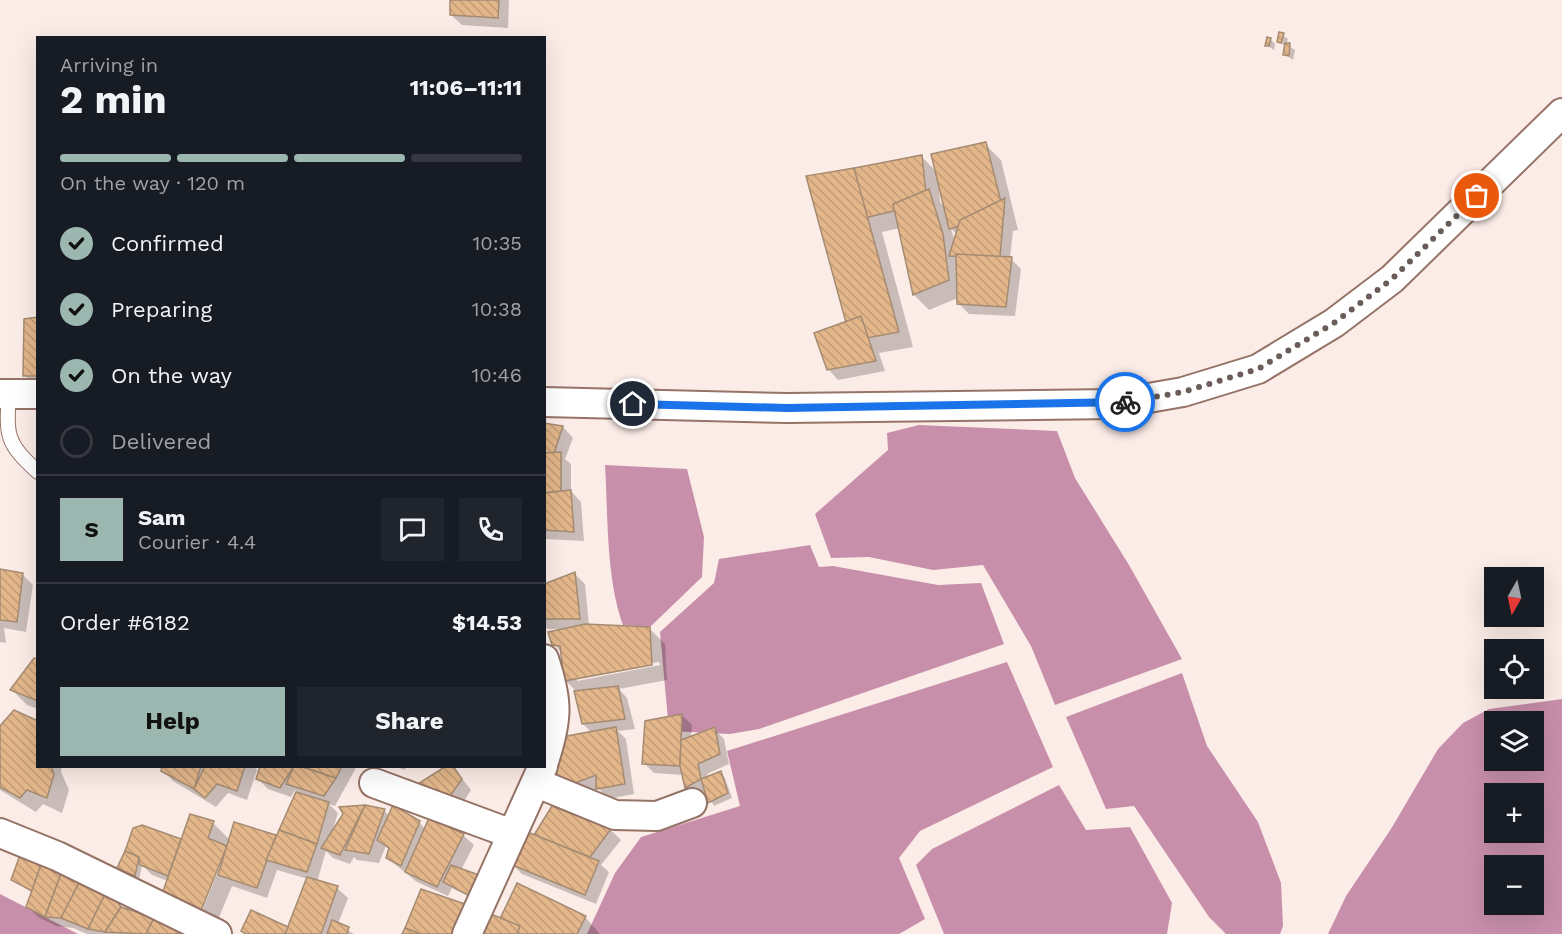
<!DOCTYPE html>
<meta charset="utf-8">
<style>
body{margin:0;font-family:"Work Sans",sans-serif;background:#20242c;color:#f1f3f6;height:100vh;display:flex;flex-direction:column;font-size:22px;white-space:nowrap}
*{box-sizing:border-box;margin:0}
p{font-size:20px;color:#9ea1a6}
.icon{flex:none;width:33px;height:33px;fill:none;stroke:currentColor;stroke-width:2;stroke-linecap:round;stroke-linejoin:round}
.map{position:relative;flex:1;overflow:hidden}
.sheet{position:absolute;left:36px;top:36px;width:510px;height:732px;display:flex;flex-direction:column;background:#171b24;border-radius:0px;box-shadow:0 6px 24px #0002}
.sheet>*{flex:none}
.needle{width:39px;rotate:189deg}
.controls{position:absolute;left:1484px;top:567px;display:grid;gap:12px}
.controls a{display:grid;place-items:center;width:60px;height:60px;border-radius:0px;background:#171b24;box-shadow:0 6px 24px #0002;font-size:30px}
.pin{position:absolute;display:grid;place-items:center;width:51px;height:51px;color:#fff;margin:-26px;border:3px solid #fff;border-radius:50%;box-shadow:0 2px 6px #0007}
.courier{position:absolute;display:grid;place-items:center;width:60px;height:60px;margin:-30px;border:4px solid #1a73e8;border-radius:50%;background:#fff;color:#222;box-shadow:0 2px 8px #0007}
.headline em{font-style:normal;font-weight:700}
.headline div{display:flex;flex-direction:column-reverse}
.headline{display:flex;align-items:center;justify-content:space-between;height:102px;padding:0 24px}
h1{font-size:39px;font-weight:700;line-height:45px}
.bar{display:grid;grid-template-columns:repeat(4,1fr);gap:9px 6px;align-content:center;height:72px;padding:0 24px}
.bar i{height:8px;border-radius:4px;background:#363941}
.bar .active{background:#9bb7b0}
.bar p{grid-column:span 4}
.line{display:flex;align-items:center;gap:15px;padding:0 24px;border-top:2px solid #363941}
.line div{flex:1}
.round{display:grid;place-items:center;flex:none;width:63px;height:63px;border-radius:0px;background:#20242c}
ol{padding:0 24px;list-style:none}
li{display:flex;align-items:center;gap:18px;height:66px}
li p{margin-inline-start:auto}
li .icon{padding:6px;border-radius:50%;background:#9bb7b0;color:#111;stroke-width:4}
li:last-child{color:#9ea1a6}
li i{width:33px;height:33px;border:3px solid #363941;border-radius:50%}
.button{display:flex;gap:12px;margin-top:auto;padding:12px 24px}
.button a{flex:1;height:69px;border-radius:0px;background:#9bb7b0;color:#111;font-size:24px;font-weight:700;line-height:69px;text-align:center}
.button a+a{background:#20242c;color:#f1f3f6}
.map>svg:first-child{display:block}
.water{fill:#c88faa;fill-rule:evenodd}
.shadow{fill:#0003;fill-rule:evenodd}
.building{fill:url(#building-back-hatch);stroke:#a48b72;stroke-width:1.5}
.lines{fill:none;stroke-linecap:round;stroke-linejoin:round}
.lane-casing{stroke:#957367;stroke-width:16}
.street-casing{stroke:#957367;stroke-width:32}
.lane{stroke:#fff;stroke-width:14}
.street{stroke:#fff;stroke-width:28}
.done{stroke:#6a5c58;stroke-width:6;stroke-dasharray:0 10.8}
.route{stroke:#1a73e8;stroke-width:8}
</style>
<div class="map">
<svg width="1562" height="934" viewBox="0 0 1562 934">
<defs>
<pattern id="building-back-hatch" width="6" height="6" patternUnits="userSpaceOnUse" patternTransform="scale(1.5)"><rect width="6" height="6" fill="#e4b78b"/><path d="M-1 5l2 2M0 0l6 6M5-1l2 2" fill="none" stroke="#c39c77"/></pattern>
</defs>
<rect width="100%" height="100%" fill="#fcece7"/>
<g class="water">
<path d="M919,425L1057,431L1075,478L1129,565L1182,659L1055,705L1031,646L983,565L933,570L869,557L831,558L815,514L888,450L887,433Z"/>
<path d="M605,465L687,469L704,537L702,577L650,627L623,625C606,578 608,515 605,465Z"/>
<path d="M810,545L819,567L833,566L938,585L981,583L1004,644L759,729L730,734L669,731L660,632L714,583L719,559Z"/>
<path d="M1007,662L1053,767L920,831L899,858L925,919L899,934H587L615,873L641,837L740,806L727,751Z"/>
<path d="M1182,673L1207,746L1258,822L1281,883L1283,926L1280,934H1226L1209,917L1134,806L1106,809L1066,717Z"/>
<path d="M1562,699V934H1328L1346,896L1391,829L1438,749L1463,723L1489,709ZM1494,722H1533V760H1494ZM1494,794H1533V832H1494ZM1494,866H1533V904H1494Z"/>
<path d="M1059,785L1086,830L1130,827L1172,903L1167,934H944L916,865L932,849Z"/>
<path d="M0,894L78,934H0Z"/>
</g>
<g class="shadow">
<path d="M452,0H509L508,28L462,25L451,15Z"/>
<path d="M1283,35L1288,39L1286,44L1295,50L1293,60L1285,54L1286,47L1279,42Z"/>
<path d="M1270,39L1275,44L1274,50L1266,45Z"/>
<path d="M985,144L1001,160L1018,230L1013,231L1010,258L1021,269L1015,316L969,314L958,303V298L929,310L914,295L900,228L882,232L913,347L879,353L885,371L838,380L828,369L848,323L808,177L922,157L936,171ZM939,188H941L945,208L940,202ZM951,229L957,234L955,241Z"/>
<path d="M38,318V386H35L25,376Z"/>
<path d="M544,425L563,427L573,438L565,459L571,464V491L581,502L584,541L544,539Z"/>
<path d="M0,571L22,574L33,585L26,632L4,628L6,643L0,642Z"/>
<path d="M575,574L585,584L589,626L649,628L665,644L667,680L619,689L627,698L635,729L618,731L626,739L634,794L608,799L598,788L584,794L566,783L555,773L592,733L583,724L576,691L566,681L562,653L554,644L562,629H548L544,626V586ZM659,662L660,665L577,681V677Z"/>
<path d="M38,660V709L27,705L12,690Z"/>
<path d="M682,715L692,725L691,737L714,729L724,739L729,764L707,774L708,778L721,773L725,778L732,798L714,806L706,792L696,797L686,787L683,775L654,773L644,763Z"/>
<path d="M0,728L38,766H62L61,772L69,790L62,813L43,804L36,812L0,790Z"/>
<path d="M164,766H254L257,770L247,800L228,793L216,807L173,781L163,770Z"/>
<path d="M261,766H357L335,806L329,804L338,813L332,832L345,815L342,808L365,806L384,811L390,816L419,822L425,829L463,835L474,845L461,870L477,901L452,888L448,896L417,882L387,858L390,850L386,846L379,863L357,860L354,857L350,864L333,858L326,851L317,882L337,888L348,898L338,924L354,934H246L242,931L289,929L308,879L277,870L267,898L232,886L215,927L198,921L225,854L223,851L168,881L152,875L142,865L139,880L119,868L142,826L182,841L213,823L230,840L275,836L277,838L298,793L295,790L291,797L268,789L258,779Z"/>
<path d="M394,766H406L405,770Z"/>
<path d="M452,766L471,790L459,809L425,797Z"/>
<path d="M552,808L611,830L621,840L601,865L609,872L596,904L522,874L512,864L535,837Z"/>
<path d="M13,880L116,901L122,909L183,934H87L73,928L56,926L38,917L28,907L33,893Z"/>
<path d="M585,917L600,934H524L516,930L517,934H479Z"/>
</g>
<g class="building">
<path d="M450,0H499L498,18L450,15Z"/>
<path d="M1279,32L1284,33L1281,43L1277,42Z"/>
<path d="M1267,37L1271,38L1269,46H1265Z"/>
<path d="M1285,43H1290L1289,56L1283,55Z"/>
<path d="M986,142L1004,214L949,229L931,154Z"/>
<path d="M922,155L927,203L856,220L844,170Z"/>
<path d="M854,168L899,332L851,341L806,176Z"/>
<path d="M929,189L943,234L949,280L913,295L893,204Z"/>
<path d="M1005,198L1000,257L949,256L960,220Z"/>
<path d="M956,254L1012,257L1006,307L957,304Z"/>
<path d="M861,316L876,361L827,370L814,333Z"/>
<path d="M38,317V376H23L24,319Z"/>
<path d="M544,423L563,426L554,453H544Z"/>
<path d="M561,452V491L544,493V453Z"/>
<path d="M571,490L574,532L544,530V493Z"/>
<path d="M0,569L23,573L17,622L0,620Z"/>
<path d="M575,572L580,619H544V584Z"/>
<path d="M585,624L650,627L652,665L564,681L560,646L552,645L548,632Z"/>
<path d="M34,658L38,659V701L10,690Z"/>
<path d="M618,686L625,719L582,724L574,691Z"/>
<path d="M14,710L38,721V766H51L54,774L47,798L27,790L20,798L0,787V726Z"/>
<path d="M682,714L680,766L642,764L645,721Z"/>
<path d="M616,727L625,784L596,789V775L573,784L553,773L567,736Z"/>
<path d="M715,727L720,754L698,764L701,779L685,788L680,766L681,740Z"/>
<path d="M162,766H201L194,789L161,771Z"/>
<path d="M205,766H245L237,791L217,784L205,798L194,789Z"/>
<path d="M260,766H294L280,788L256,779Z"/>
<path d="M294,766H300L336,778L324,796L286,784Z"/>
<path d="M300,766H342L336,778Z"/>
<path d="M446,766H453L462,779L448,799L413,787Z"/>
<path d="M721,771L728,793L708,803L701,779Z"/>
<path d="M296,792L329,802L317,844L279,830Z"/>
<path d="M365,805L385,809L369,854L345,850Z"/>
<path d="M365,805L340,855L321,848L343,814L339,807Z"/>
<path d="M393,805L420,821L401,866L386,858L389,848L377,840Z"/>
<path d="M552,806L611,829L590,857L534,835Z"/>
<path d="M190,814L214,821L208,838L227,846L200,913L161,897Z"/>
<path d="M429,818L464,834L437,887L405,872Z"/>
<path d="M234,822L276,835L257,888L218,875Z"/>
<path d="M142,825L181,839L168,876L140,865L139,857L125,851L133,828Z"/>
<path d="M279,830L317,844L307,872L266,860Z"/>
<path d="M525,831L599,861L585,895L510,864Z"/>
<path d="M125,851L139,857L135,876L117,868Z"/>
<path d="M20,855L42,862L32,891L11,880Z"/>
<path d="M42,862L62,871L45,917L26,907Z"/>
<path d="M451,865L479,875L472,897L443,882Z"/>
<path d="M62,871L82,877L61,918L45,917Z"/>
<path d="M82,877L108,888L88,929L61,918Z"/>
<path d="M307,877L338,886L321,934H285Z"/>
<path d="M517,883L586,916L577,934H521L498,923Z"/>
<path d="M108,888L121,907L105,932L88,929Z"/>
<path d="M421,889L465,904L454,934H420L405,928Z"/>
<path d="M121,907L154,918L146,934L105,932Z"/>
<path d="M251,910L288,927L285,934H246L241,931Z"/>
<path d="M486,912L520,926L517,934H478Z"/>
<path d="M154,918L187,934H146Z"/>
<path d="M332,920L349,927L347,934H327Z"/>
<path d="M405,928L420,934H402Z"/>
</g>
<g class="lines">
<g class="lane-casing">
<path id="lane" d="M9,394C6,436 6,443 38,472"/>
</g>
<g class="street-casing">
<g id="street">
<path d="M0,394H38"/>
<path d="M544,402L787,408L1114,404L1183,392L1258,369L1334,323L1392,279L1562,113"/>
<path d="M544,659C558,701 558,718 544,761"/>
<path d="M374,783L512,834"/>
<path d="M537,783L615,815L657,816L692,803"/>
<path d="M0,833L57,856L217,934"/>
<path d="M467,934L543,766"/>
</g>
</g>
<use href="#lane" class="lane"/>
<use href="#street" class="street"/>
</g>
<g class="lines">
<path class="done" d="M1125,402L1183,392L1258,369L1334,323L1392,279L1477,196"/>
<path class="route" d="M633,404L787,408L1125,402"/>
</g>
</svg>
<div class="controls">
<a><svg class="needle" viewBox="-14 -14 28 28"><path d="M0-13l5 13h-10z" fill="#e53935"/><path d="M0 13l5-13h-10z" fill="#9ea1a6"/></svg></a>
<a><svg class="icon" aria-label="locate" viewBox="0 0 24 24"><circle cx="12" cy="12" r="6"/><path d="M12 2v4M12 18v4M2 12h4M18 12h4"/></svg></a>
<a><svg class="icon" aria-label="layers" viewBox="0 0 24 24"><path d="M12 4l9 5-9 5-9-5zM3 14l9 5 9-5"/></svg></a>
<a>+</a>
<a>−</a>
</div>
<div class="pin" style="left:1477px;top:196px;background:#ea580c"><svg class="icon" aria-label="bag" viewBox="0 0 24 24"><path d="M5 8h14l-1 12H6zM9 8a3 3 0 0 1 6 0"/></svg></div>
<div class="pin" style="left:633px;top:404px;background:#1f2937"><svg class="icon" aria-label="home" viewBox="0 0 24 24"><path d="M3 11l9-7 9 7M6 9v11h12V9"/></svg></div>
<div class="courier" style="left:1125px;top:402px"><svg class="icon" aria-label="bike" viewBox="0 0 24 24"><circle cx="6" cy="16" r="4"/><circle cx="18" cy="16" r="4"/><path d="M6 16l4-8h5l3 8M10 8l3 8H6M13 5h3"/></svg></div>
<section class="sheet">
<div class="headline"><div><h1>2 min</h1><p>Arriving in</p></div><em>11:06–11:11</em></div>
<div class="bar"><i class="active"></i><i class="active"></i><i class="active"></i><i></i><p>On the way · 120 m</p></div>
<ol>
<li><svg class="icon" aria-label="check" viewBox="0 0 24 24"><path d="M5 12l5 5 9-10"/></svg>Confirmed<p>10:35</p></li>
<li><svg class="icon" aria-label="check" viewBox="0 0 24 24"><path d="M5 12l5 5 9-10"/></svg>Preparing<p>10:38</p></li>
<li><svg class="icon" aria-label="check" viewBox="0 0 24 24"><path d="M5 12l5 5 9-10"/></svg>On the way<p>10:46</p></li>
<li><i></i>Delivered</li>
</ol>
<div class="line" style="height:108px"><b class="round" style="background:#9bb7b0;color:#111">S</b><div><b>Sam</b><p>Courier · 4.4</p></div><a class="round"><svg class="icon" aria-label="chat" viewBox="0 0 24 24"><path d="M4 5h16v11H9l-5 4z"/></svg></a><a class="round"><svg class="icon" aria-label="phone" viewBox="0 0 24 24"><path d="M5 4h4l2 5-3 2q2 4 5 5l2-3 5 2v4C11 20 4 13 5 4z"/></svg></a></div>
<div class="line" style="height:78px"><div>Order #6182</div><b>$14.53</b></div>
<div class="button"><a>Help</a><a>Share</a></div>
</section>
</div>
